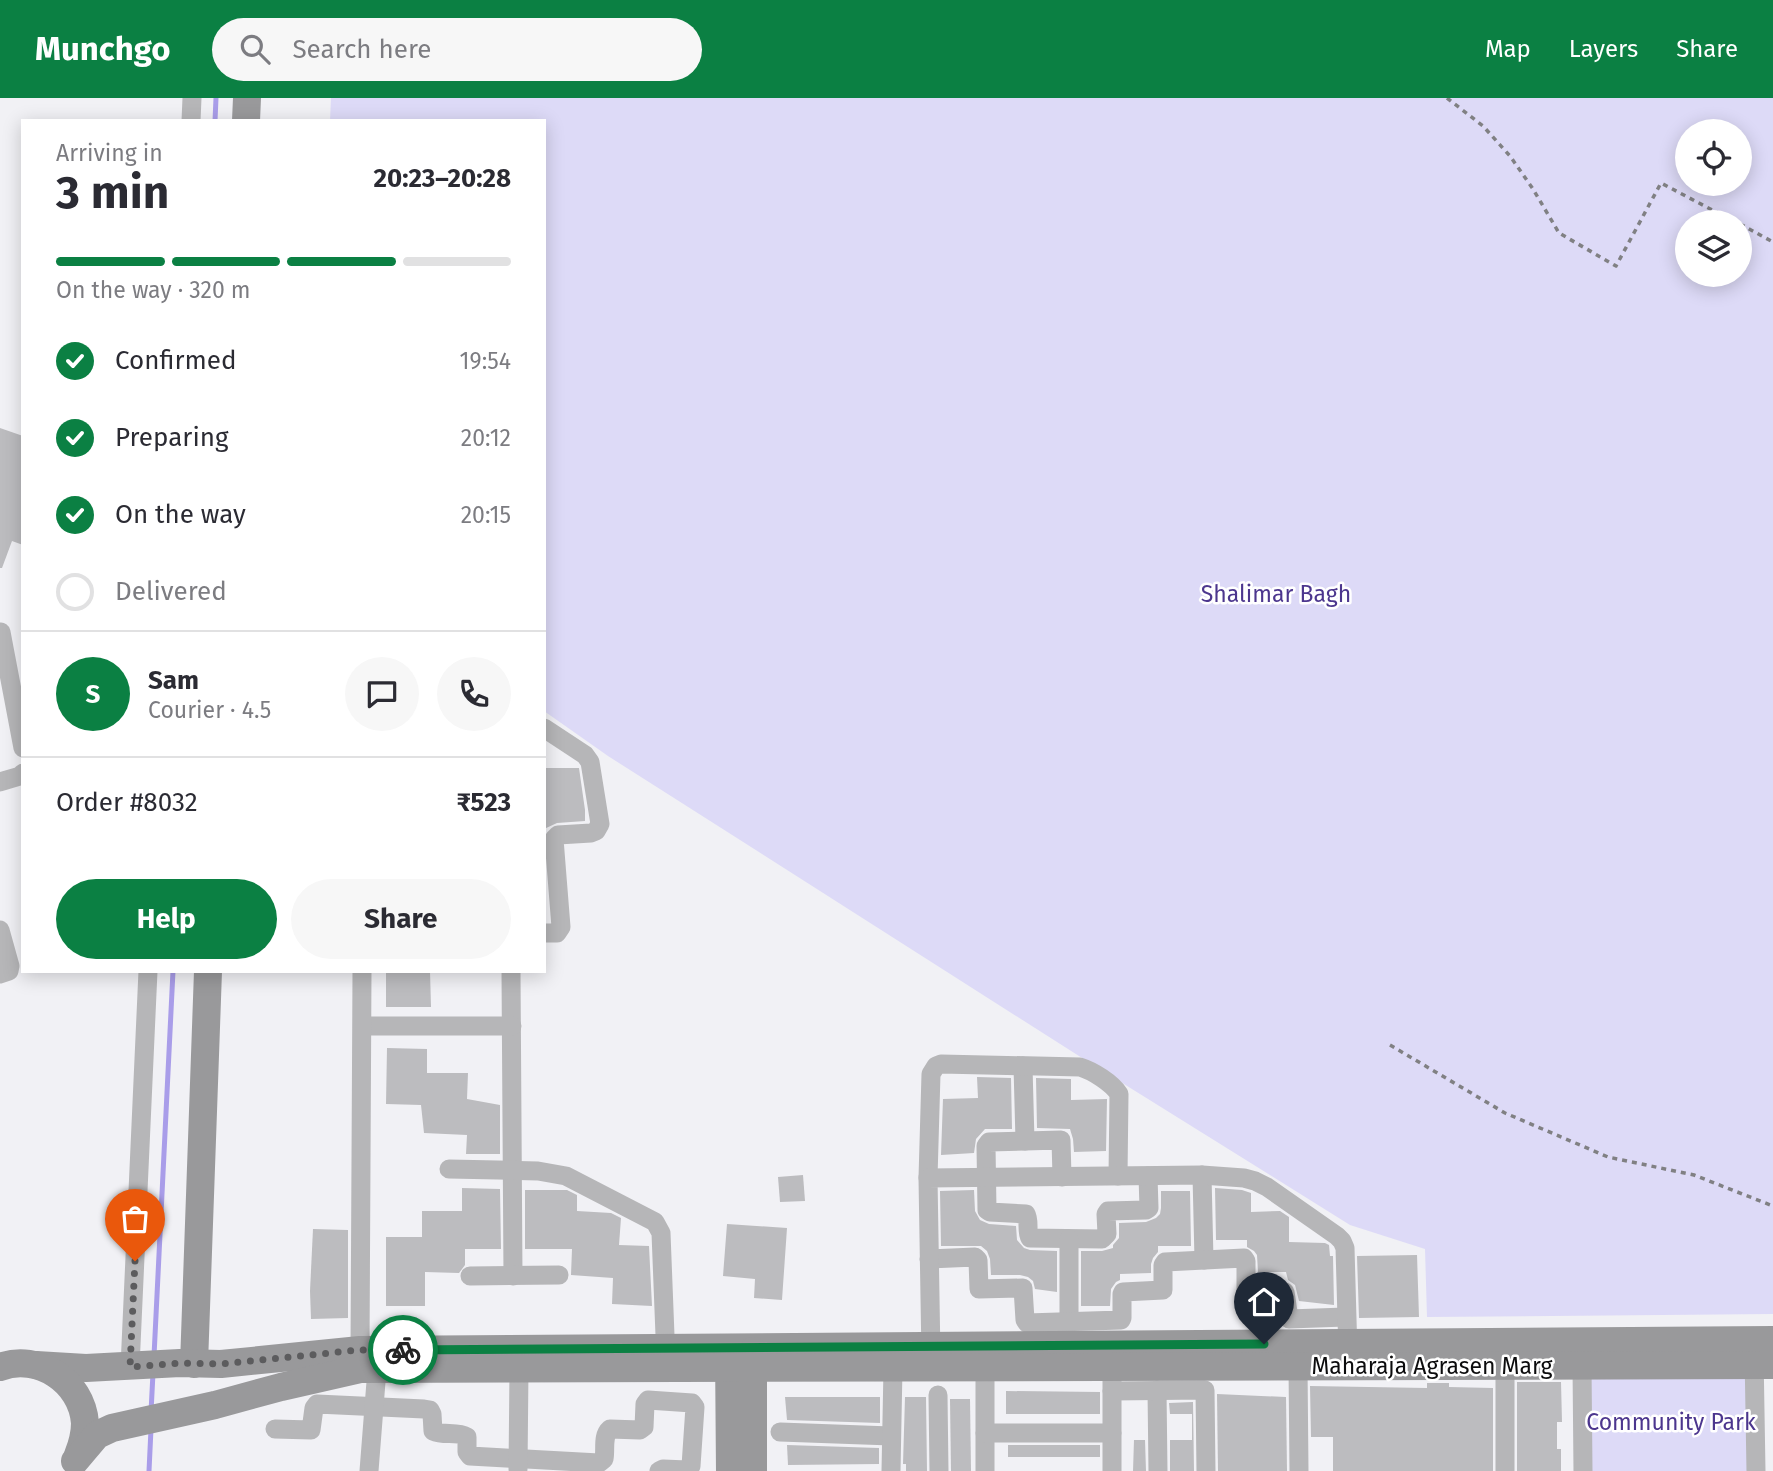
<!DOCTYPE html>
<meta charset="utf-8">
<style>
body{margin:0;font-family:"Fira Sans",sans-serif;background:#f7f7f7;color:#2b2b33;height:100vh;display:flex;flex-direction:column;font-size:26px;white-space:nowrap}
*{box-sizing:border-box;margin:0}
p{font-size:23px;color:#7c7c81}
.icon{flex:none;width:38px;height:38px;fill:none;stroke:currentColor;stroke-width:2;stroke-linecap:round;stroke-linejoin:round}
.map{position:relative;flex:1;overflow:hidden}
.drawer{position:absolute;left:21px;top:21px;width:525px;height:854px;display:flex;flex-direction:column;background:#fff;border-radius:0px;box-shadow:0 4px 18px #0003}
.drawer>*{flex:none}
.fabs{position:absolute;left:1675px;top:21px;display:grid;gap:14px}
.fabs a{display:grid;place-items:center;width:77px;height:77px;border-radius:50%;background:#fff;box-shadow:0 4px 18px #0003;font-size:35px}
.pin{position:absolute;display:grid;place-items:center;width:60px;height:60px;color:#fff;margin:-72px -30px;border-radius:50% 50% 50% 0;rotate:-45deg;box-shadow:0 0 7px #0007}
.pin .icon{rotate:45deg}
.courier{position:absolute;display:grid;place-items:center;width:70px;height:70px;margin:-35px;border:5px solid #0b8043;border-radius:50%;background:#fff;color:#222;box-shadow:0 2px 9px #0007}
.head em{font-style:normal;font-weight:700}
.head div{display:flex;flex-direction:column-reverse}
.head{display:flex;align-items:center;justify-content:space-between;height:119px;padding:0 35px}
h1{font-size:46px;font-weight:700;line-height:52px}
.bar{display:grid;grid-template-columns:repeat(4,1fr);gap:10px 7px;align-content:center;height:84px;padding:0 35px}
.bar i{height:9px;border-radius:5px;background:#e1e1e2}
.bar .on{background:#0b8043}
.bar p{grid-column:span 4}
.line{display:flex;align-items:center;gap:18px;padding:0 35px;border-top:2px solid #e1e1e2}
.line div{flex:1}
.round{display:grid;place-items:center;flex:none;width:74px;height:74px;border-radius:37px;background:#f7f7f7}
ol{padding:0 35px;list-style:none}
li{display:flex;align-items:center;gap:21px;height:77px}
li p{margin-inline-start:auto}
li .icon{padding:7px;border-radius:50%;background:#0b8043;color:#fff;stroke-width:4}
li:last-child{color:#7c7c81}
li i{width:38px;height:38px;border:4px solid #e1e1e2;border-radius:50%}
.primary-button{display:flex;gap:14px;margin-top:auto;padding:14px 35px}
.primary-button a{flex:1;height:80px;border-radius:42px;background:#0b8043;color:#fff;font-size:28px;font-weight:700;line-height:80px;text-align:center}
.primary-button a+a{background:#f7f7f7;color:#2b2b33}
header{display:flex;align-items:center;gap:42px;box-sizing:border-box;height:98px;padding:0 35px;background:#0b8043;color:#fff}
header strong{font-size:33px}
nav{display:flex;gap:38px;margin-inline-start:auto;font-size:24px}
.search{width:490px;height:63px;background:#f7f7f7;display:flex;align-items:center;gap:18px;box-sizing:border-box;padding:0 24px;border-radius:38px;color:#7c7c81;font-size:26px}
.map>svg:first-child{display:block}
.green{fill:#dddaf7;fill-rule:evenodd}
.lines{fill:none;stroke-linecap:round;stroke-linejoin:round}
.stream{stroke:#a99de9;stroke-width:5}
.building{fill:#bcbcbf}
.path{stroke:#808083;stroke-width:3.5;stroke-dasharray:5 5;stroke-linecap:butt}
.street{stroke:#b6b6b8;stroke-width:19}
.secondary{stroke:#99999b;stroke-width:28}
.done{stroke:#5c5c5e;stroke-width:7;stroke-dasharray:0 12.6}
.route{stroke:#0b8043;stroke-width:9}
.labels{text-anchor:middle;stroke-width:5;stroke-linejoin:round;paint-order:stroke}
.park-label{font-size:23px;fill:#4c368e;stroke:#fff}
.street-label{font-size:23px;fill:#0c0c0d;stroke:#fff}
</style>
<header>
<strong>Munchgo</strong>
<div class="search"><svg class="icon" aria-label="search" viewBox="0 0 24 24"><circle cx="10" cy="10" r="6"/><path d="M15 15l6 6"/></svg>Search here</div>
<nav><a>Map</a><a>Layers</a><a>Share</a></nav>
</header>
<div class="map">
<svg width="1773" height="1373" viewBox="0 0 1773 1373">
<rect width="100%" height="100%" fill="#f1f1f5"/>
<g class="green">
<path d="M331,0H1773V1216L1427,1219L1425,1151L1350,1127L1079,958L608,658L544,613V23H330ZM1687,33H1740V86H1687ZM1687,124H1740V177H1687Z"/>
<path d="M1585,1276H1750L1757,1373H1585Z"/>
</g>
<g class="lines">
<g class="stream">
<path d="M215,23L216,0"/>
<path d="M154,1258L173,873"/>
<path d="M151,1314L153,1275"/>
<path d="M149,1373L151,1331"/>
</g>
</g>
<g class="building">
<path d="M0,330L23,338V447L12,443L2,470H0Z"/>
<path d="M544,670H579L585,712V723L557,725L544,731Z"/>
<path d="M386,873H430L431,909H386Z"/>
<path d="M387,950L427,951V975H468L467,1001L500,1007V1056H466L467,1037L424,1035L421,1007L386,1006Z"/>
<path d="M977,979L1011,980L1012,1031H985L976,1041L974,1055L941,1057L943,1001L978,1000Z"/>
<path d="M1036,980L1071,981V1002L1107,1001L1106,1053L1074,1054L1073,1041L1070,1031L1037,1030Z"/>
<path d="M803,1077L805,1103L780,1104L778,1079Z"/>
<path d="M462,1090L500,1091L501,1151H465V1167L459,1175L425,1174V1208H386V1139H422V1113H462Z"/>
<path d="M1215,1090L1242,1092L1251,1095V1114L1280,1113L1289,1119V1144L1325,1145L1329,1147L1330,1158H1333L1334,1207L1299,1203L1295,1187L1288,1182L1286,1174H1258L1257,1157L1254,1153L1247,1149V1142H1216Z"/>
<path d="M525,1092H567L577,1097V1113L611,1115L621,1120L619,1147L649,1148L652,1208L612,1206L613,1180L571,1177L572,1151H525Z"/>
<path d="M974,1092L975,1113L980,1122L989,1126L1016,1128L1017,1142L1024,1150L1030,1152L1057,1153V1194L1035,1191L1033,1183L1028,1179L1020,1177H991L990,1161L987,1153L981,1148H941L940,1093Z"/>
<path d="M1161,1093H1190L1191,1148H1158V1154L1153,1160L1151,1166V1175L1120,1176V1182L1116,1184L1111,1191L1110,1208H1081V1153H1102L1113,1150V1147L1119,1140V1125L1146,1124L1156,1120L1160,1116L1161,1110Z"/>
<path d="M727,1126L787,1130L782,1202L754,1200L755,1181L723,1178Z"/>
<path d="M313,1131L348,1132V1220L311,1221L310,1193Z"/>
<path d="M1417,1157L1419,1219L1359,1220L1357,1158Z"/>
<path d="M1517,1284H1561L1562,1324H1557V1351H1561V1373H1517Z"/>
<path d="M1427,1285H1449V1289L1493,1290V1373H1333V1339H1311L1310,1288L1427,1290Z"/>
<path d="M1006,1293L1100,1294V1316H1006Z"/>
<path d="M1217,1296L1286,1299L1287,1373H1218Z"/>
<path d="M785,1299H880V1325L787,1322Z"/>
<path d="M905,1299H926L927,1373H906V1366H903Z"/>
<path d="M950,1301H970L971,1373H951Z"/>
<path d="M1193,1304L1194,1373H1170V1342H1192V1316H1170L1169,1305Z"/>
<path d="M1134,1342H1145L1146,1373H1133Z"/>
<path d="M787,1347L879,1350V1366L788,1367Z"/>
<rect x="1008" y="1347" width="92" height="12"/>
</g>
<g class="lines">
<g class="path">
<path d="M1447,0L1483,28L1510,58L1533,91L1559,135L1616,168L1661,85L1735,124"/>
<path d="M1740,126L1773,144"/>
<path d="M1390,947L1505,1015L1608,1059L1694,1077L1773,1108"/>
</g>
<g class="street">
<path d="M191,23L192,0"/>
<path d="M1,534L23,650"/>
<path d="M544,630L585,657L590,664L600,726L596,733L591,735L558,737L554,741L561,829L557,835H544"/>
<path d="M0,684L20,678L23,675"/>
<path d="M0,832L10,868L9,873L0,876"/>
<path d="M511,873L513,1178"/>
<path d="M363,928H512"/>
<path d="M1023,968L1025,1043"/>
<path d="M449,1071L538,1073L566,1078L655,1124L661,1135L666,1263"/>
<path d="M1202,1077L1204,1162"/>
<path d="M1062,1079L1061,1042L989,1044L986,1048L987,1112L990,1114L1026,1116C1030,1123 1026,1133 1030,1140L1102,1141L1107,1136L1106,1116L1108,1113L1146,1112L1149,1110L1148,1078"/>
<path d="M928,1080L931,976L936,968L941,966L1080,969C1093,973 1112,985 1119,996L1118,1078"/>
<path d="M1069,1141V1224"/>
<path d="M929,1161L975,1159L978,1162L979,1191L1023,1190L1025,1222L1027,1225L1121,1222L1122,1220V1196L1123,1194L1163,1192V1167L1165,1164L1244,1160L1246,1163V1194L1250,1196L1285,1194L1289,1221L1345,1219"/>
<path d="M470,1178L559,1177"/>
<path d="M360,1252L362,873"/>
<path d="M1754,1255L1756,1373"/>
<path d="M931,1259L928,1080L1202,1077L1244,1080L1255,1083L1267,1089L1337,1138L1342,1143L1345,1150L1348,1256"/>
<path d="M985,1259V1373"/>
<path d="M1298,1268L1299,1373"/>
<path d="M1505,1268V1373"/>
<path d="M1582,1268L1583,1373"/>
<path d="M130,1269L148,873"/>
<path d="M1157,1292L1158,1373"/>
<path d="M1112,1293L1205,1292L1206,1373"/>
<path d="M938,1297L939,1373"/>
<path d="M275,1331L311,1332L314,1310L317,1306L424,1311L430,1312L432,1316L433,1333C444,1338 457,1333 467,1339V1354L470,1358L599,1365L604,1361C606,1351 602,1338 610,1331L640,1332L644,1329L645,1306L648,1302L692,1305L695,1309L691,1368L687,1372L663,1371L659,1373"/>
<path d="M780,1334L891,1338"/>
<path d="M985,1335H1112"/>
<path d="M518,1371L519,1271"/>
<path d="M369,1373L377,1271"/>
<path d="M891,1373L893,1270"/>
<path d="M1112,1373V1283"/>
</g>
<g class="secondary">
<path d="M246,23L247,0"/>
<path d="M729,1253L730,1373"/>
<path d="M194,1266L208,873"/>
<path d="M36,1267L86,1270L180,1265L221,1266L360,1252L1773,1242"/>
<path d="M0,1269C38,1255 82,1283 85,1325C85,1336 82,1347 78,1357"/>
<path d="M75,1363L97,1337L112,1330L215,1307L281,1289L360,1271L1773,1267"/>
<path d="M753,1373V1253"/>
</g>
</g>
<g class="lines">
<path class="done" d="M135,1163L130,1269L180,1265L221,1266L359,1252H403"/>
<path class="route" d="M403,1252L1264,1246"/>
</g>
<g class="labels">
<g class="park-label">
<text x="1276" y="504">Shalimar Bagh</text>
<text x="1671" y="1332">Community Park</text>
</g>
<g class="street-label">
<text x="1432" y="1276">Maharaja Agrasen Marg</text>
</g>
</g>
</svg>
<div class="fabs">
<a><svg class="icon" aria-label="locate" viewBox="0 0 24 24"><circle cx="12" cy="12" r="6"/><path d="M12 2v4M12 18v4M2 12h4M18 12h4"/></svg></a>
<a><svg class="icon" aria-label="layers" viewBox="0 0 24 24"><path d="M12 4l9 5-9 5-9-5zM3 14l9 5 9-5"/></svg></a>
</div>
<div class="pin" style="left:135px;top:1163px;background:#ea580c"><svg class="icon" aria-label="bag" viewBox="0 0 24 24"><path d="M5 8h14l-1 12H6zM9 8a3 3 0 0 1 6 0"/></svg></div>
<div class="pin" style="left:1264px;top:1246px;background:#1f2937"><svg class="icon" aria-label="home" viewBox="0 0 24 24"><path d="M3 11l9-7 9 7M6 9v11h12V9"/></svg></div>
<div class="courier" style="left:403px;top:1252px"><svg class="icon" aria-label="bike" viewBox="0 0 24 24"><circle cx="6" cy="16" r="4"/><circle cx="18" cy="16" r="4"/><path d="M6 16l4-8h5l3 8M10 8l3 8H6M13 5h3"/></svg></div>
<section class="drawer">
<div class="head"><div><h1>3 min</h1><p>Arriving in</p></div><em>20:23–20:28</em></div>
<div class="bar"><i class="on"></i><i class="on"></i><i class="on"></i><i></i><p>On the way · 320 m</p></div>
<ol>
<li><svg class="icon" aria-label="check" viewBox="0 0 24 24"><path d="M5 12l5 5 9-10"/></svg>Confirmed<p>19:54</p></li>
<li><svg class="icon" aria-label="check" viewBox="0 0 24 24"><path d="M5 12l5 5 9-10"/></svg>Preparing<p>20:12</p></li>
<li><svg class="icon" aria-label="check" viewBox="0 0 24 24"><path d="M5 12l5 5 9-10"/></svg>On the way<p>20:15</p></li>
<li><i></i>Delivered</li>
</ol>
<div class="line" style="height:126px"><b class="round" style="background:#0b8043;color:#fff">S</b><div><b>Sam</b><p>Courier · 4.5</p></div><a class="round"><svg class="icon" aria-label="chat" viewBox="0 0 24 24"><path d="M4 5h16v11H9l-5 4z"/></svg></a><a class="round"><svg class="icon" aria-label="phone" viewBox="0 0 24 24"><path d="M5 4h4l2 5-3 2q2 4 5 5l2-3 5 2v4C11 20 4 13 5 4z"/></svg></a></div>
<div class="line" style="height:91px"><div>Order #8032</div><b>₹523</b></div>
<div class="primary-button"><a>Help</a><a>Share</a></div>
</section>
</div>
